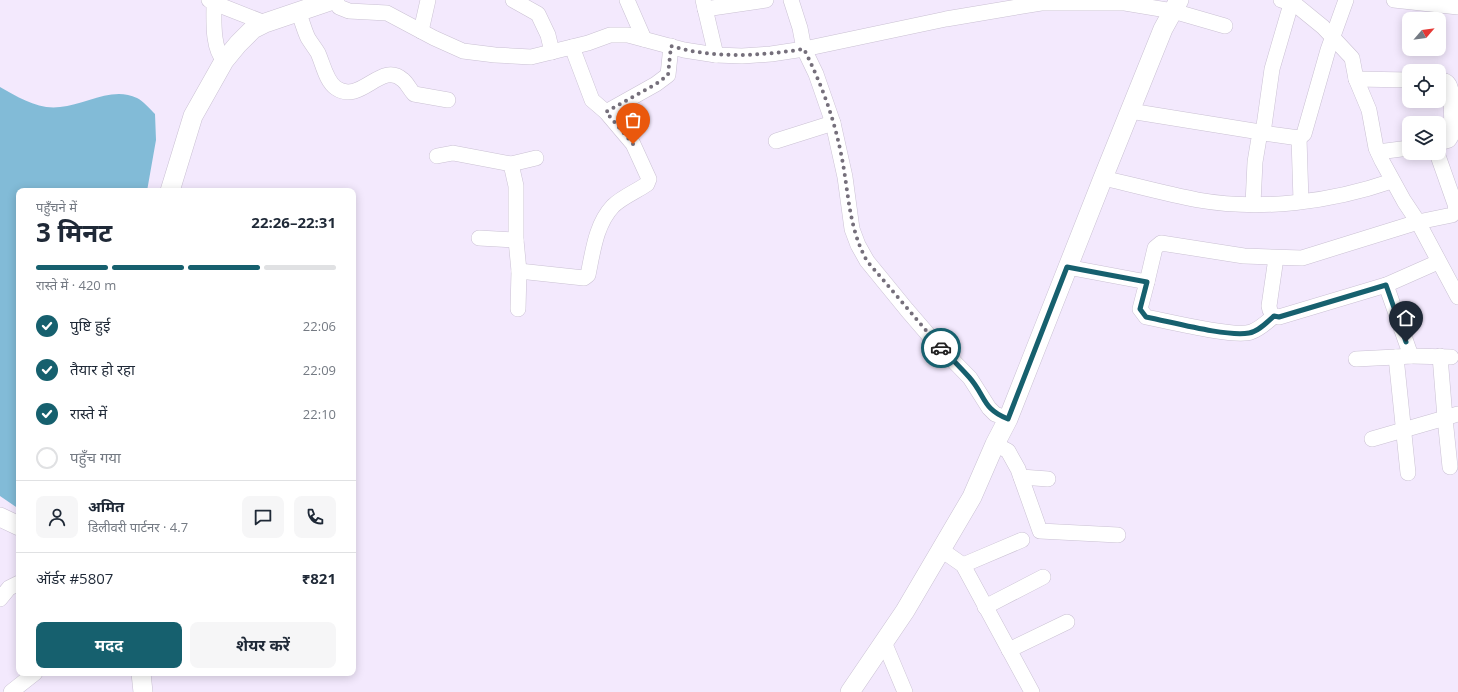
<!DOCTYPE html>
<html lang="hi">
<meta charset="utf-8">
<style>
body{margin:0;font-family:"Open Sans","Noto Sans Devanagari",sans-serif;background:#f6f6f7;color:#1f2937;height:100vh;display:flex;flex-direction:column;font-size:15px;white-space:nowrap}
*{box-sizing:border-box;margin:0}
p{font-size:13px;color:#747a83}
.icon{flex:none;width:22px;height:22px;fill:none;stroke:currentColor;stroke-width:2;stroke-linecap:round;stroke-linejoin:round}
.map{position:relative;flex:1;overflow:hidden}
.sheet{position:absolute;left:16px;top:188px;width:340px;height:488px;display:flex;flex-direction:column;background:#fff;border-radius:8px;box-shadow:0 2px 10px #0003}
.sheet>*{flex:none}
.needle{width:26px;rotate:62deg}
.buttons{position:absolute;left:1402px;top:12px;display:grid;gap:8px}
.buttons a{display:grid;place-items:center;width:44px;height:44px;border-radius:8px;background:#fff;box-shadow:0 2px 10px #0003;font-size:20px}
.pin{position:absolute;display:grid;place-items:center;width:34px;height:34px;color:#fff;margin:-41px -17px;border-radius:50% 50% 50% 0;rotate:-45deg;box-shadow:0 0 4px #0007}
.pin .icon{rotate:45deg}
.courier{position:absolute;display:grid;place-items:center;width:40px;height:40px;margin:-20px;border:3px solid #16606e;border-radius:50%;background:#fff;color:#222;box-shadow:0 1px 5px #0007}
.summary em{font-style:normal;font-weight:700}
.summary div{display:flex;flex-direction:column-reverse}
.summary{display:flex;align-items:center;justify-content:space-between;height:68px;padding:0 20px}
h1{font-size:26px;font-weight:700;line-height:30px}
.bar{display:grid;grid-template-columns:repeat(4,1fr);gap:6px 4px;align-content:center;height:48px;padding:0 20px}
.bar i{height:5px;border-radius:3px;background:#e0e1e3}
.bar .on{background:#16606e}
.bar p{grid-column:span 4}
.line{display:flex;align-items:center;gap:10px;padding:0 20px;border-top:1px solid #e0e1e3}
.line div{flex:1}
.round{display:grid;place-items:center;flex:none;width:42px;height:42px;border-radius:8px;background:#f6f6f7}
ol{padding:0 20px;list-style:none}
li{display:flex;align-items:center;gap:12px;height:44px}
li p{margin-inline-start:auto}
li .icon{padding:4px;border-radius:50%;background:#16606e;color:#fff;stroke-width:4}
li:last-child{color:#747a83}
li i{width:22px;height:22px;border:2px solid #e0e1e3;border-radius:50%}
.cta{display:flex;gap:8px;margin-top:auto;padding:8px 20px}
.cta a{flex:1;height:46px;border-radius:8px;background:#16606e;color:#fff;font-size:16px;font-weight:700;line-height:46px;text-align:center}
.cta a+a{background:#f6f6f7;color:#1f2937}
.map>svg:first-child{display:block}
.water{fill:#82bbd7}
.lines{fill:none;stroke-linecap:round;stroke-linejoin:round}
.minor-casing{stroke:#cac1d3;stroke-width:16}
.major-casing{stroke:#cac1d3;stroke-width:20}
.minor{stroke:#fff;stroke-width:15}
.major{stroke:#fff;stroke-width:19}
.done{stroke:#756f7b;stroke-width:4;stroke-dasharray:0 7.2}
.route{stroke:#16606e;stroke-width:5}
</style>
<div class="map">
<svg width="1458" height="692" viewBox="0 0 1458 692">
<rect width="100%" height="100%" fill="#f3e9fd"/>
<path class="water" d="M0,87C18,97 38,110 60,107C85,105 112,86 137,98C143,101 150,109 155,114L156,140L147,191H19V509L0,496Z"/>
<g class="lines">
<g class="minor-casing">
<g id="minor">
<path d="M209,0L214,3C214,21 212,47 224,61"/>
<path d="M336,0L339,7L349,11L387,13L434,38L463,51L495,55L531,57L588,43L610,35H628L684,50L716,55L742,56L771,54L804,49L946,19L1041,3H1125L1173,11L1225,26"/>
<path d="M513,0L538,14L548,35L552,52"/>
<path d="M627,0L644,39"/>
<path d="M703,0L716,55"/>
<path d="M791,0L800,28L804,49L816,74L833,123L845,177L852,229L858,245L867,261L907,310L932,339L970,378L989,408L995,414L1008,419"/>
<path d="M1281,0L1296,5L1323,27L1352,58L1356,79L1369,110L1376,148L1382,161L1404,201L1418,222L1458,297"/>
<path d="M1394,0L1458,7"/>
<path d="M214,3L265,23"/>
<path d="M705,9L766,0"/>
<path d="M298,12C302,20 304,30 308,38C311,43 315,48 318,53C323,64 326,81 336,88C361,105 381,60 403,80C407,83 410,90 414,94L448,100"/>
<path d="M421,31L428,0"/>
<path d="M1356,79L1409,80"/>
<path d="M1439,80C1447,80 1450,84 1451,91L1452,135L1449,140L1439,143"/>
<path d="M1130,111L1260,132L1255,162L1253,204"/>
<path d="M606,112L656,84L668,75L671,46"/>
<path d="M1260,132L1263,133L1272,69L1291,4"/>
<path d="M1263,133L1299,138L1304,134L1328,50L1346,0"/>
<path d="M1299,138L1301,201"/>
<path d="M776,141L833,123"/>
<path d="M1378,152L1409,148"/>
<path d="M437,156L453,153L511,164L516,186V240L519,271L518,309"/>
<path d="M511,164L536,158"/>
<path d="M1103,178C1134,185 1166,194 1198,200C1262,211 1331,202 1392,181"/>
<path d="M479,238L516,240"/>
<path d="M1276,258L1269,306C1270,313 1272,316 1279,317L1386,285L1438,262"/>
<path d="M1067,267L1147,282L1155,248L1161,243L1244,256L1302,258L1418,222L1452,215L1456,211L1455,204L1437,153"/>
<path d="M519,271L584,278L588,275C593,251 596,224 613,206C622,197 637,191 647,184L649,179L633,144L606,112L592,100L572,47"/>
<path d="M1147,282L1140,309L1146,317C1167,321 1235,338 1251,332C1260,329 1267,322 1274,316"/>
<path d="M1386,285L1411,356L1451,357"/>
<path d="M1440,356L1445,418L1458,414"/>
<path d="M1356,359L1396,357"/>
<path d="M1372,439L1445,418L1450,467"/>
<path d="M995,444L1008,451L1018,469L1040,531L1118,535"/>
<path d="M1408,473L1396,357L1411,356"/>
<path d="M1021,477L1048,479"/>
<path d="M940,549L963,565L1032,692"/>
<path d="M963,565L1022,540"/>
<path d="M0,599L9,588L19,583"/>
<path d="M985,607L1043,577"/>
<path d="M884,642L905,692"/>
<path d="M1009,650L1067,622"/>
<path d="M11,692L35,673"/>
</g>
</g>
<g class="major-casing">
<g id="major">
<path d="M170,191L193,116L224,61L238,44L253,29L265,23L333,0"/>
<path d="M0,517L19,526"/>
<path d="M141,673L143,692"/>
<path d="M850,692L905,611L972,497L995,444L1008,419L1103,178L1163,29L1179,0"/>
</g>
</g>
<use href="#minor" class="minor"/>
<use href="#major" class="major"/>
</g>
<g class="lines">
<path class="done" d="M633,144L606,112L656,84L668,75L671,46C715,59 759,56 804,49C820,81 833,115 840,149C849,188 847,225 867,261L941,348"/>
<path class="route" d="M941,348C950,357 960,367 969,377C986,396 982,409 1008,419L1067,267L1147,282L1140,309L1146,317C1172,322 1226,337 1249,333C1258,332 1267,322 1274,316L1279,317L1386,285L1406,342"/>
</g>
</svg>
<div class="buttons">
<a><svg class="needle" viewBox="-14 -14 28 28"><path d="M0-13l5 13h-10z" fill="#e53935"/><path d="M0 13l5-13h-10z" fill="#747a83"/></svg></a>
<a><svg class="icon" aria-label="locate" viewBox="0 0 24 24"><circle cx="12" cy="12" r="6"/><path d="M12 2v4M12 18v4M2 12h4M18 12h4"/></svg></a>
<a><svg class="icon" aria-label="layers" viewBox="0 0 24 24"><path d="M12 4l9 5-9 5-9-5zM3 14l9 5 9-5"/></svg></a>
</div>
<div class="pin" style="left:633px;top:144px;background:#ea580c"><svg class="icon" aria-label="bag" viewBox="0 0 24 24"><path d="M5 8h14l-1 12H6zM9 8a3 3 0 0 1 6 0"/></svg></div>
<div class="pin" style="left:1406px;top:342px;background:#1f2937"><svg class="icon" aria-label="home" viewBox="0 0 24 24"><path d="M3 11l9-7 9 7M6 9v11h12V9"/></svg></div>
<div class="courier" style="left:941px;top:348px"><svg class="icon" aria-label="car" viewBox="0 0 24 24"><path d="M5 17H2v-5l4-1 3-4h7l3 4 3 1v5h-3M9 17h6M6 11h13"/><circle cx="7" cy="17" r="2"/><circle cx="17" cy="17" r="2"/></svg></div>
<section class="sheet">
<div class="summary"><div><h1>3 मिनट</h1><p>पहुँचने में</p></div><em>22:26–22:31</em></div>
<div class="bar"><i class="on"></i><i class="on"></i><i class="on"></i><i></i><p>रास्ते में · 420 m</p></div>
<ol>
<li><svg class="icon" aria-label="check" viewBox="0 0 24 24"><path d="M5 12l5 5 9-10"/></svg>पुष्टि हुई<p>22:06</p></li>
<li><svg class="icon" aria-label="check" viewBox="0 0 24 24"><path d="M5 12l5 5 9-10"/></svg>तैयार हो रहा<p>22:09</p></li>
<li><svg class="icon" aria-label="check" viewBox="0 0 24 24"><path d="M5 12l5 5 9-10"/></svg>रास्ते में<p>22:10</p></li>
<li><i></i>पहुँच गया</li>
</ol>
<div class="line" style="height:72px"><a class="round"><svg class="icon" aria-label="person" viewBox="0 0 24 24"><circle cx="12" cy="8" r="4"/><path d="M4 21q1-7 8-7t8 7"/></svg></a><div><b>अमित</b><p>डिलीवरी पार्टनर · 4.7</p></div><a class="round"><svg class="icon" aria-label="chat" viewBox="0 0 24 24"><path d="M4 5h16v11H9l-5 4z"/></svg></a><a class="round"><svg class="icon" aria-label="phone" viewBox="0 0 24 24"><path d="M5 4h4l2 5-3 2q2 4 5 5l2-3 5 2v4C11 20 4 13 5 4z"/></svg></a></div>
<div class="line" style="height:52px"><div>ऑर्डर #5807</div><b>₹821</b></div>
<div class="cta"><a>मदद</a><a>शेयर करें</a></div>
</section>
</div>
